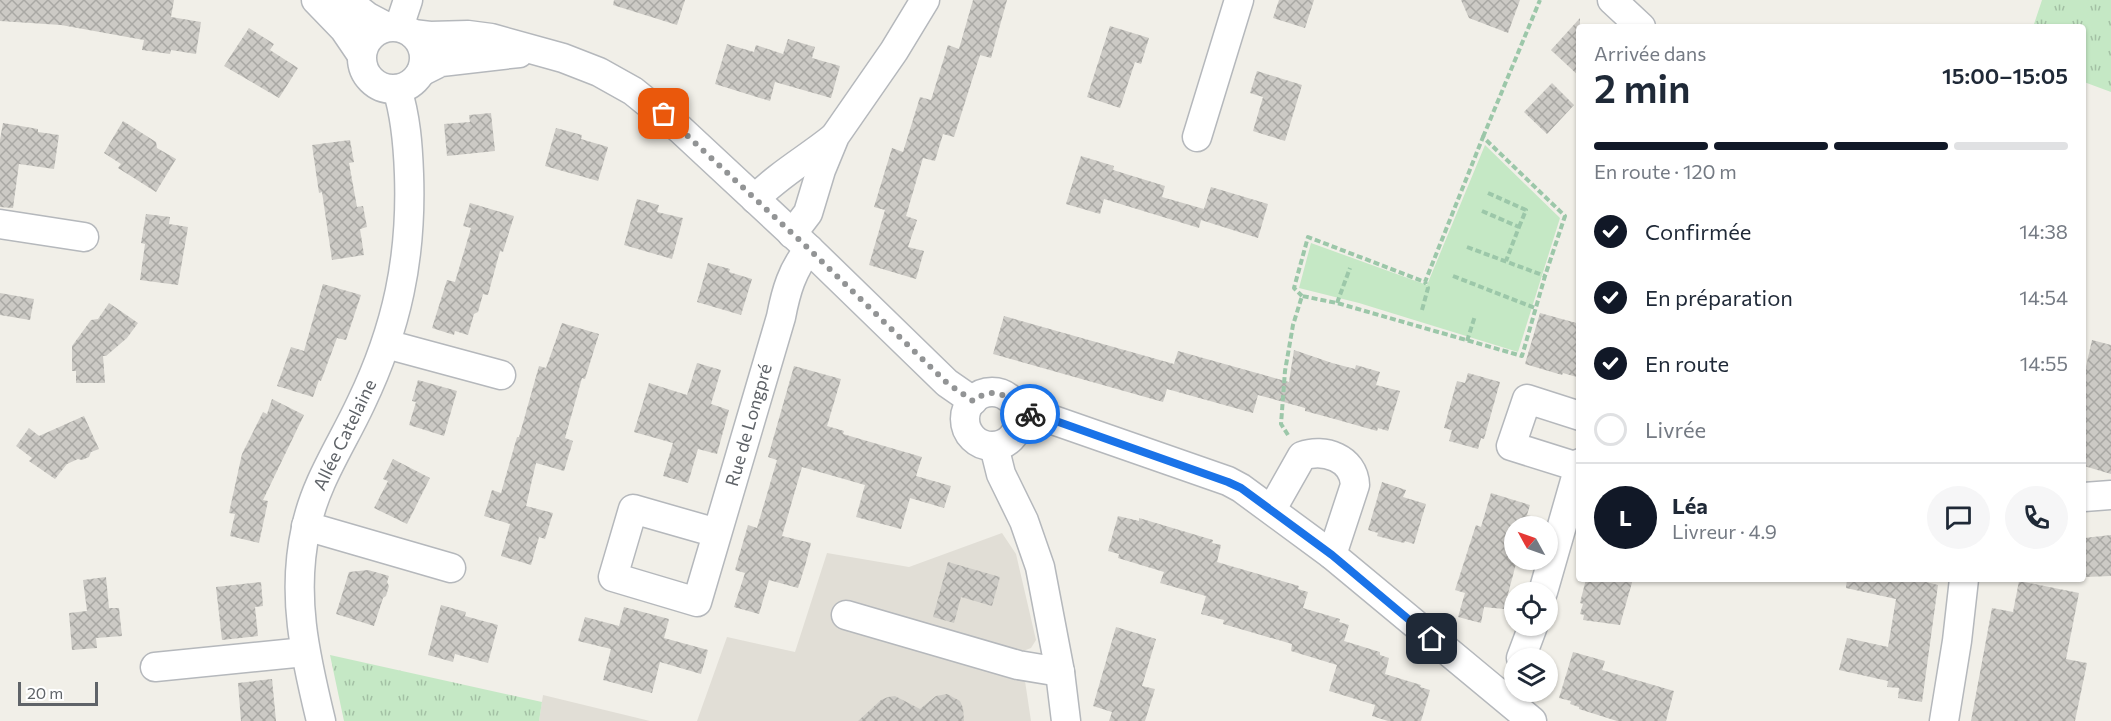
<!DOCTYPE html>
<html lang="fr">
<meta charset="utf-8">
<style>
body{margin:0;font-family:Commissioner,sans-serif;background:#f6f6f7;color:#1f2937;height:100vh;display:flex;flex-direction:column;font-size:22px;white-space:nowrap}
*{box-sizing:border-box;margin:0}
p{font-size:20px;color:#747a83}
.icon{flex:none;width:33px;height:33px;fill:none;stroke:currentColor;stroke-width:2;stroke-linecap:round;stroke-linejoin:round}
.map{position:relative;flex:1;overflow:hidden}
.drawer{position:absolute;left:1576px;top:24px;width:510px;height:558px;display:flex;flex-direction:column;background:#fff;border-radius:6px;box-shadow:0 2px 4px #0004}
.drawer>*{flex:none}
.needle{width:39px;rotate:310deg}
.buttons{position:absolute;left:1504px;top:516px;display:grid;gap:12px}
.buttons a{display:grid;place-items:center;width:54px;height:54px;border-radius:50%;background:#fff;box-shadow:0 2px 4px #0004;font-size:30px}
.scale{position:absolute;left:18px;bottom:15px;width:80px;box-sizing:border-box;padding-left:6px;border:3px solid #5f6368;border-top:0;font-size:16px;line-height:21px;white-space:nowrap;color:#5f6368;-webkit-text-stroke:4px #fff;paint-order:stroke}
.pin{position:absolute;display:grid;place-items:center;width:51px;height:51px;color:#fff;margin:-26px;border-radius:12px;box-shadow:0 3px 9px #0006}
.courier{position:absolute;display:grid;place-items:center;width:60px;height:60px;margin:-30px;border:4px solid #1a73e8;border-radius:50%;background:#fff;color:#222;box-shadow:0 2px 8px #0007}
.headline em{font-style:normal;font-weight:600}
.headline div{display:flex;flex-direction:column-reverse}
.headline{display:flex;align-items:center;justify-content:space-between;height:102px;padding:0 18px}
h1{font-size:39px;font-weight:600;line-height:45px}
.bar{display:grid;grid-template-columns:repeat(4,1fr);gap:9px 6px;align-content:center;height:72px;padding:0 18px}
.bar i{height:8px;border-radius:4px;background:#e0e1e3}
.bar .on{background:#111827}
.bar p{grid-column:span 4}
.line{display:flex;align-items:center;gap:15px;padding:0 18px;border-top:2px solid #e0e1e3}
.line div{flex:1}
.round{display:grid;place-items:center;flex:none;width:63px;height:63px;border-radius:32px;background:#f6f6f7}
ol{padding:0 18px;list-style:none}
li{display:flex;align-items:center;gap:18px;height:66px}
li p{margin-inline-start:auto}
li .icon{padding:6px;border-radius:50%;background:#111827;color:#fff;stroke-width:4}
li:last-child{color:#747a83}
li i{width:33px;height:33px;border:3px solid #e0e1e3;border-radius:50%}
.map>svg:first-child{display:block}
.education{fill:#e1ded6}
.grass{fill:url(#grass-tufts)}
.garden{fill:#c5e8c5}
.building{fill:url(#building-cross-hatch)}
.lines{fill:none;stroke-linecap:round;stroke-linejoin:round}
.minor-casing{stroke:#b5b8bc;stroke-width:31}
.path{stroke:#9cc7a9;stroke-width:4;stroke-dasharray:6 3;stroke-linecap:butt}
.minor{stroke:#fff;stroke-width:28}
.done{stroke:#929495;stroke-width:6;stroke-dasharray:0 10.8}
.route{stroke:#1a73e8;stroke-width:8}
.labels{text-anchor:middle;stroke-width:6;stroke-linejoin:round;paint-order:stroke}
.street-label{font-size:18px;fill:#5f6368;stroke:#fff}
</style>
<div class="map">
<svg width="2111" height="721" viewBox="0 0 2111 721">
<defs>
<pattern id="grass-tufts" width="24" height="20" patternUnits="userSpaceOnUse" patternTransform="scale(1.5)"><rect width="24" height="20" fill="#c5e8c5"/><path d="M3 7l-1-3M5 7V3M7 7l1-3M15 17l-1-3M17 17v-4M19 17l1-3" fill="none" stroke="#a3c0a4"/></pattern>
<pattern id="building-cross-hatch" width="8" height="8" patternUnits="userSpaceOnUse" patternTransform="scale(1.5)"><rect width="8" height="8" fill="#cccac5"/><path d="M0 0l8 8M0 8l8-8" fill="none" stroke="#a9a8a4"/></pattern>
</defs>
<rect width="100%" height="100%" fill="#f1efe8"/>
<g class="education">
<path d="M1002,533L1016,554L1036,640L1031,648L1018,653L1020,674L1025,681L1031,721H697L727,637L795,652L827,553L909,567Z"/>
<path d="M543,695L650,721H539Z"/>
</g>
<g class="grass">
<path d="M2042,0H2111V92L2084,82V27H2033Z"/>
<path d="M330,655L542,702L539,721H344Z"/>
</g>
<path class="garden" d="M1485,145L1560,218L1518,352L1359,303L1299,288L1311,243L1427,285Z"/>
<g class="building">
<path d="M0,0H174L171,17L201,22L196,54L171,50L170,54L142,50L144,40L61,25L0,21Z"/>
<path d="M614,0H685L677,25L613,5Z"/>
<path d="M973,0H1007L991,58L980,55L954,137L943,134L935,161L923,158L906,216L917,220L908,247L924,251L916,279L869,265L885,210L874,207L892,148L903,152L920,97L931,100L948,45L959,49Z"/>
<path d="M1279,0H1314L1305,28L1273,18Z"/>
<path d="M1461,0H1520L1508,33L1469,18Z"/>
<path d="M1580,18V77L1551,50Z"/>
<path d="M1110,26L1149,38L1141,64L1135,62L1120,108L1087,97Z"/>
<path d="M249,28L274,44L270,50L298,68L279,98L224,66Z"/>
<path d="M788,39L815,47L812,58L840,66L831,98L775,82L770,101L715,84L727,44L754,52L756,45L783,54Z"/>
<path d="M1257,71L1302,85L1285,141L1253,131L1263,97L1250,93Z"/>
<path d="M1552,83L1574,105L1547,134L1524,112Z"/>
<path d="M491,113L495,151L447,156L444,124L470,122L469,115Z"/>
<path d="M123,121L156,142L157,148L176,159L156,192L118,168L121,164L104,153Z"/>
<path d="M3,123L38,129V132L59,135L54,169L19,164L13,208L0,207V140Z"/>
<path d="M556,128L582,135L581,139L608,147L598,181L545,166Z"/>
<path d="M350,140L354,162L349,163L357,207L363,206L367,227L360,229L364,255L332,260L322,192L319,193L312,145Z"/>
<path d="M1081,156L1114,166L1113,170L1165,186L1162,197L1204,209L1211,187L1268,204L1258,238L1201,220L1199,228L1104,199L1100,214L1066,204Z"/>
<path d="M637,199L659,205L657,212L683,218L672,259L624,245Z"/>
<path d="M470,203L514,216L503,252L500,251L488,295L483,294L478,312L474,314L468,335L455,331L454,335L432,328L447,280L455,282L471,228L463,226Z"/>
<path d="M146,214L170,217L169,224L188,227L178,285L140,280L145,244L141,243Z"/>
<path d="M708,263L730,269L729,272L752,279L741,315L697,302Z"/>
<path d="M323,284L361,295L346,340L337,338L321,381L319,380L313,397L277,386L291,347L304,351Z"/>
<path d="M0,293L34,299L30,320L0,315Z"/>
<path d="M109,303L138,323L127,338L106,356H103L105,383H76V371H72V346L91,320L98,319Z"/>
<path d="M1540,313L1580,324V378L1563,373L1562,375L1525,364Z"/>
<path d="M1004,316L1174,364L1178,351L1289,382L1294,350L1332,363L1355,369L1356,365L1380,372L1376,385L1400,391L1388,431L1378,428L1377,431L1331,418L1305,411V408L1258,395L1253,413L1167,389L1163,402L993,354Z"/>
<path d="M562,323L599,334L585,379L582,378L565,438L573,441L564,471L536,463L526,506L553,513L545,539L539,537L531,565L501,556L510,524L484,516L492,490L501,493L517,437H519L539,366L546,368Z"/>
<path d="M2092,340L2111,345V474L2084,466V375Z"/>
<path d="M697,363L721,370L711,404L729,410L717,454L698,449L688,483L663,476L673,443L634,432L649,383L687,395Z"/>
<path d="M794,366L841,379L827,426L844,431L843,434L922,457L916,476L951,486L944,508L910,498L901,529L856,517L865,485L802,467L782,536L811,543L805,566L798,588L769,580L759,614L734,607L745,573L735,570L748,525L757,528L777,460L768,457Z"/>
<path d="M1468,373L1500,382L1484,439L1481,438L1478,449L1449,441L1452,430L1444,428L1457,381L1465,383Z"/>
<path d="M418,380L457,391L444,436L409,425L416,402L412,401Z"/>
<path d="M272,399L304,415L263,500L268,501L259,543L230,536L235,514L229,513L242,454L263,412L267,414Z"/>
<path d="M84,416L99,449L91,452L89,457L82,460L78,459L67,464L55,479L29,461L32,458L16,446L29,428L39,436Z"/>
<path d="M393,459L430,478L407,524L374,508L388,481L383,479Z"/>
<path d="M1382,482L1406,490L1403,497L1426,504L1414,544L1405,541L1404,543L1377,536L1378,533L1368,530Z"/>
<path d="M1491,493L1530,505L1527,515L1531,516L1528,526H1515V560H1517L1504,609L1484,607L1481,623L1458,617L1465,593L1455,590L1476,525L1481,527Z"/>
<path d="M1118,516L1139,521V518L1213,540L1212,543L1221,545L1217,562L1299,586L1298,589L1308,592L1303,608L1340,619L1339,622L1349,625L1344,641L1380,652V655L1389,658L1385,674L1421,685L1420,687L1430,690L1421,721H1388L1372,716L1375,705L1329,691L1337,665L1291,651L1292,644L1223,624L1224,620L1201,614L1206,596L1160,583L1164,572L1118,558L1119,554L1108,551Z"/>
<path d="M2111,535V576L2085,577L2084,538Z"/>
<path d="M948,562L1000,577L992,606L961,597L954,623L933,617Z"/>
<path d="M368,570L389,576L387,582L389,586L386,596L383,598L374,626L336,614L349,572Z"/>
<path d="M106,577L109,608H119L122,636L96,638L97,648L72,650L69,613L87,611L83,580Z"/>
<path d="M1586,579H1633L1620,625L1583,620L1584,615L1580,614L1583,604L1580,603Z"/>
<path d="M1847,579H1914L1938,585L1922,702L1898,698L1899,688L1887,687L1888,681L1839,670L1847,638L1888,647L1896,599L1846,588Z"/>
<path d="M2019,581L2079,593L2066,659L2087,663L2075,721H1971L1992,608L2013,612Z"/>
<path d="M261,582L263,606L255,607L258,636L222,640L216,587Z"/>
<path d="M441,605L466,612L465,616L498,625L488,663L455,654L453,662L428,655Z"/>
<path d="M624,607L669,619L664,638L708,650L701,674L660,662L652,693L603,680L611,649L578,641L585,617L619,626Z"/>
<path d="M1116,627L1156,639L1142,686L1155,689L1145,721H1109L1112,712L1093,706Z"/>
<path d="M1573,652L1605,661L1602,670L1674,691L1666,721H1617L1579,709V707L1570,704L1571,701L1559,698Z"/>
<path d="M272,679L276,721H241L238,683Z"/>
<path d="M947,694L960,701L963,708L964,721H858L881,700L888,697L895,696L920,709L936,696Z"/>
</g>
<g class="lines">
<g class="minor-casing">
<g id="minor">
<path d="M316,0L344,29L361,54"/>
<path d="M346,0L368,17L387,27"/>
<path d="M1612,0L1641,27"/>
<circle cx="393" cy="58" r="31"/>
<path d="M399,27L408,0"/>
<path d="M413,34L430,36L468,35L491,38L563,58L599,72L633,91L680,129L809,249L947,383L973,401"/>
<path d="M421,72L441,62L519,53"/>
<path d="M1197,137L1239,0"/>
<path d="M755,199C778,175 807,159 833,138"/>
<path d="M0,224L84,237"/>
<path d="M792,234L808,213L821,170L835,136L894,51L925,0"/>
<path d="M386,344L501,375"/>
<circle cx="992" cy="419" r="27"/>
<path d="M1018,412L1053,420L1228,481L1241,488L1332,555L1532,721"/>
<path d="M994,446L1001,474L1024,521L1040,567L1060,672L1066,721"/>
<path d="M1578,467L1511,446L1527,399L1580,416"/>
<path d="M2084,497L2111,495"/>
<path d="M1272,509L1302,456C1324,448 1354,458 1355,485L1332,555"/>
<path d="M306,526L451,568"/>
<path d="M717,533L633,509L613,577L697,602L781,317C786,291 792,270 809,249"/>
<path d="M1543,592L1580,463"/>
<path d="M846,615L1018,665L1060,672"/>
<path d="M1521,658L1533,626"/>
<path d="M155,667L305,652"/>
<path d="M321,721C305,655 291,595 306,528C315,483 342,444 361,403C397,328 412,258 409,174C408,146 406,117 397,89"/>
<path d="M1944,721L1957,641L1964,579"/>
</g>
</g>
<g class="path">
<path d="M1483,137L1540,0"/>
<path d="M1488,193L1526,210L1519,227"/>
<path d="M1482,211L1519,227L1506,261"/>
<path d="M1467,247L1545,276"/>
<path d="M1453,276L1535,308"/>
<path d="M1337,303L1350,268"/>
<path d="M1422,310L1428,288L1425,282"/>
<path d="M1467,341L1475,316"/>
<path d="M1288,435L1281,424L1285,371L1293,325L1302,296L1337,303L1522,356L1545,276L1565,216L1483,137L1425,282L1308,237L1294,288L1302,296"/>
</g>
<use href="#minor" class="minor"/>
</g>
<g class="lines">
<path class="done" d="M664,114L809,249L947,383L973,401C990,387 1009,392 1018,412L1030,414"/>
<path class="route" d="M1030,414L1053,420L1228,482L1241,488L1332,555L1432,639"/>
</g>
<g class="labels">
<g class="street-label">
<text transform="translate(749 425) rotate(-74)" y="6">Rue de Longpré</text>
<text transform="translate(345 435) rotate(-64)" y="6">Allée Catelaine</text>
</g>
</g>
</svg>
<div class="buttons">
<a><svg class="needle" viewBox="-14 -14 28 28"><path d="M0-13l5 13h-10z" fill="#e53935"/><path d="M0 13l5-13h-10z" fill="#747a83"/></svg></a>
<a><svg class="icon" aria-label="locate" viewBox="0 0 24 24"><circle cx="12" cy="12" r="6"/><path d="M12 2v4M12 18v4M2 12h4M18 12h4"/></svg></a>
<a><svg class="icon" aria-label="layers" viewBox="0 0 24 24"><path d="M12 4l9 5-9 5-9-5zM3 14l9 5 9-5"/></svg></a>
</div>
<div class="scale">20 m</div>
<div class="pin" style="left:664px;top:114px;background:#ea580c"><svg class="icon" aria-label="bag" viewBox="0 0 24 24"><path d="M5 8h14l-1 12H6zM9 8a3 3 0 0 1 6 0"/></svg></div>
<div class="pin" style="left:1432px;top:639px;background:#1f2937"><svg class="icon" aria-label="home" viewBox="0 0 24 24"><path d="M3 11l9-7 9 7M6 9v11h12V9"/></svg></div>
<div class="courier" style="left:1030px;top:414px"><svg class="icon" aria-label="bike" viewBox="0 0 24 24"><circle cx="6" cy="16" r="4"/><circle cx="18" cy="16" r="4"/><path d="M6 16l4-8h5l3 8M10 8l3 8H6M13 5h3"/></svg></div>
<section class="drawer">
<div class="headline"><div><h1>2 min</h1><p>Arrivée dans</p></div><em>15:00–15:05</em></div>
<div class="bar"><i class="on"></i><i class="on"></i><i class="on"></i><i></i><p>En route · 120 m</p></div>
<ol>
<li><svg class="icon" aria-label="check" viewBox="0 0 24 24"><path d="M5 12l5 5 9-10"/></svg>Confirmée<p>14:38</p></li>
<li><svg class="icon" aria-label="check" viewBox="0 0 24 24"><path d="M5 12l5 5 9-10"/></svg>En préparation<p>14:54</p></li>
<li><svg class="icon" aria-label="check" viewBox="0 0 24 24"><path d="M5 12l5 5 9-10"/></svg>En route<p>14:55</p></li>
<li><i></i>Livrée</li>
</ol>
<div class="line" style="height:108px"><b class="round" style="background:#111827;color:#fff">L</b><div><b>Léa</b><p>Livreur · 4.9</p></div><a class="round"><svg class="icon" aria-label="chat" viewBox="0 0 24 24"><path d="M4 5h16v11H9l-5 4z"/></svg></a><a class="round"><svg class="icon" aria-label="phone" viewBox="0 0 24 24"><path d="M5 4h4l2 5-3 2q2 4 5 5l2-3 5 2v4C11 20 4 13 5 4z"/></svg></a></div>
</section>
</div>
